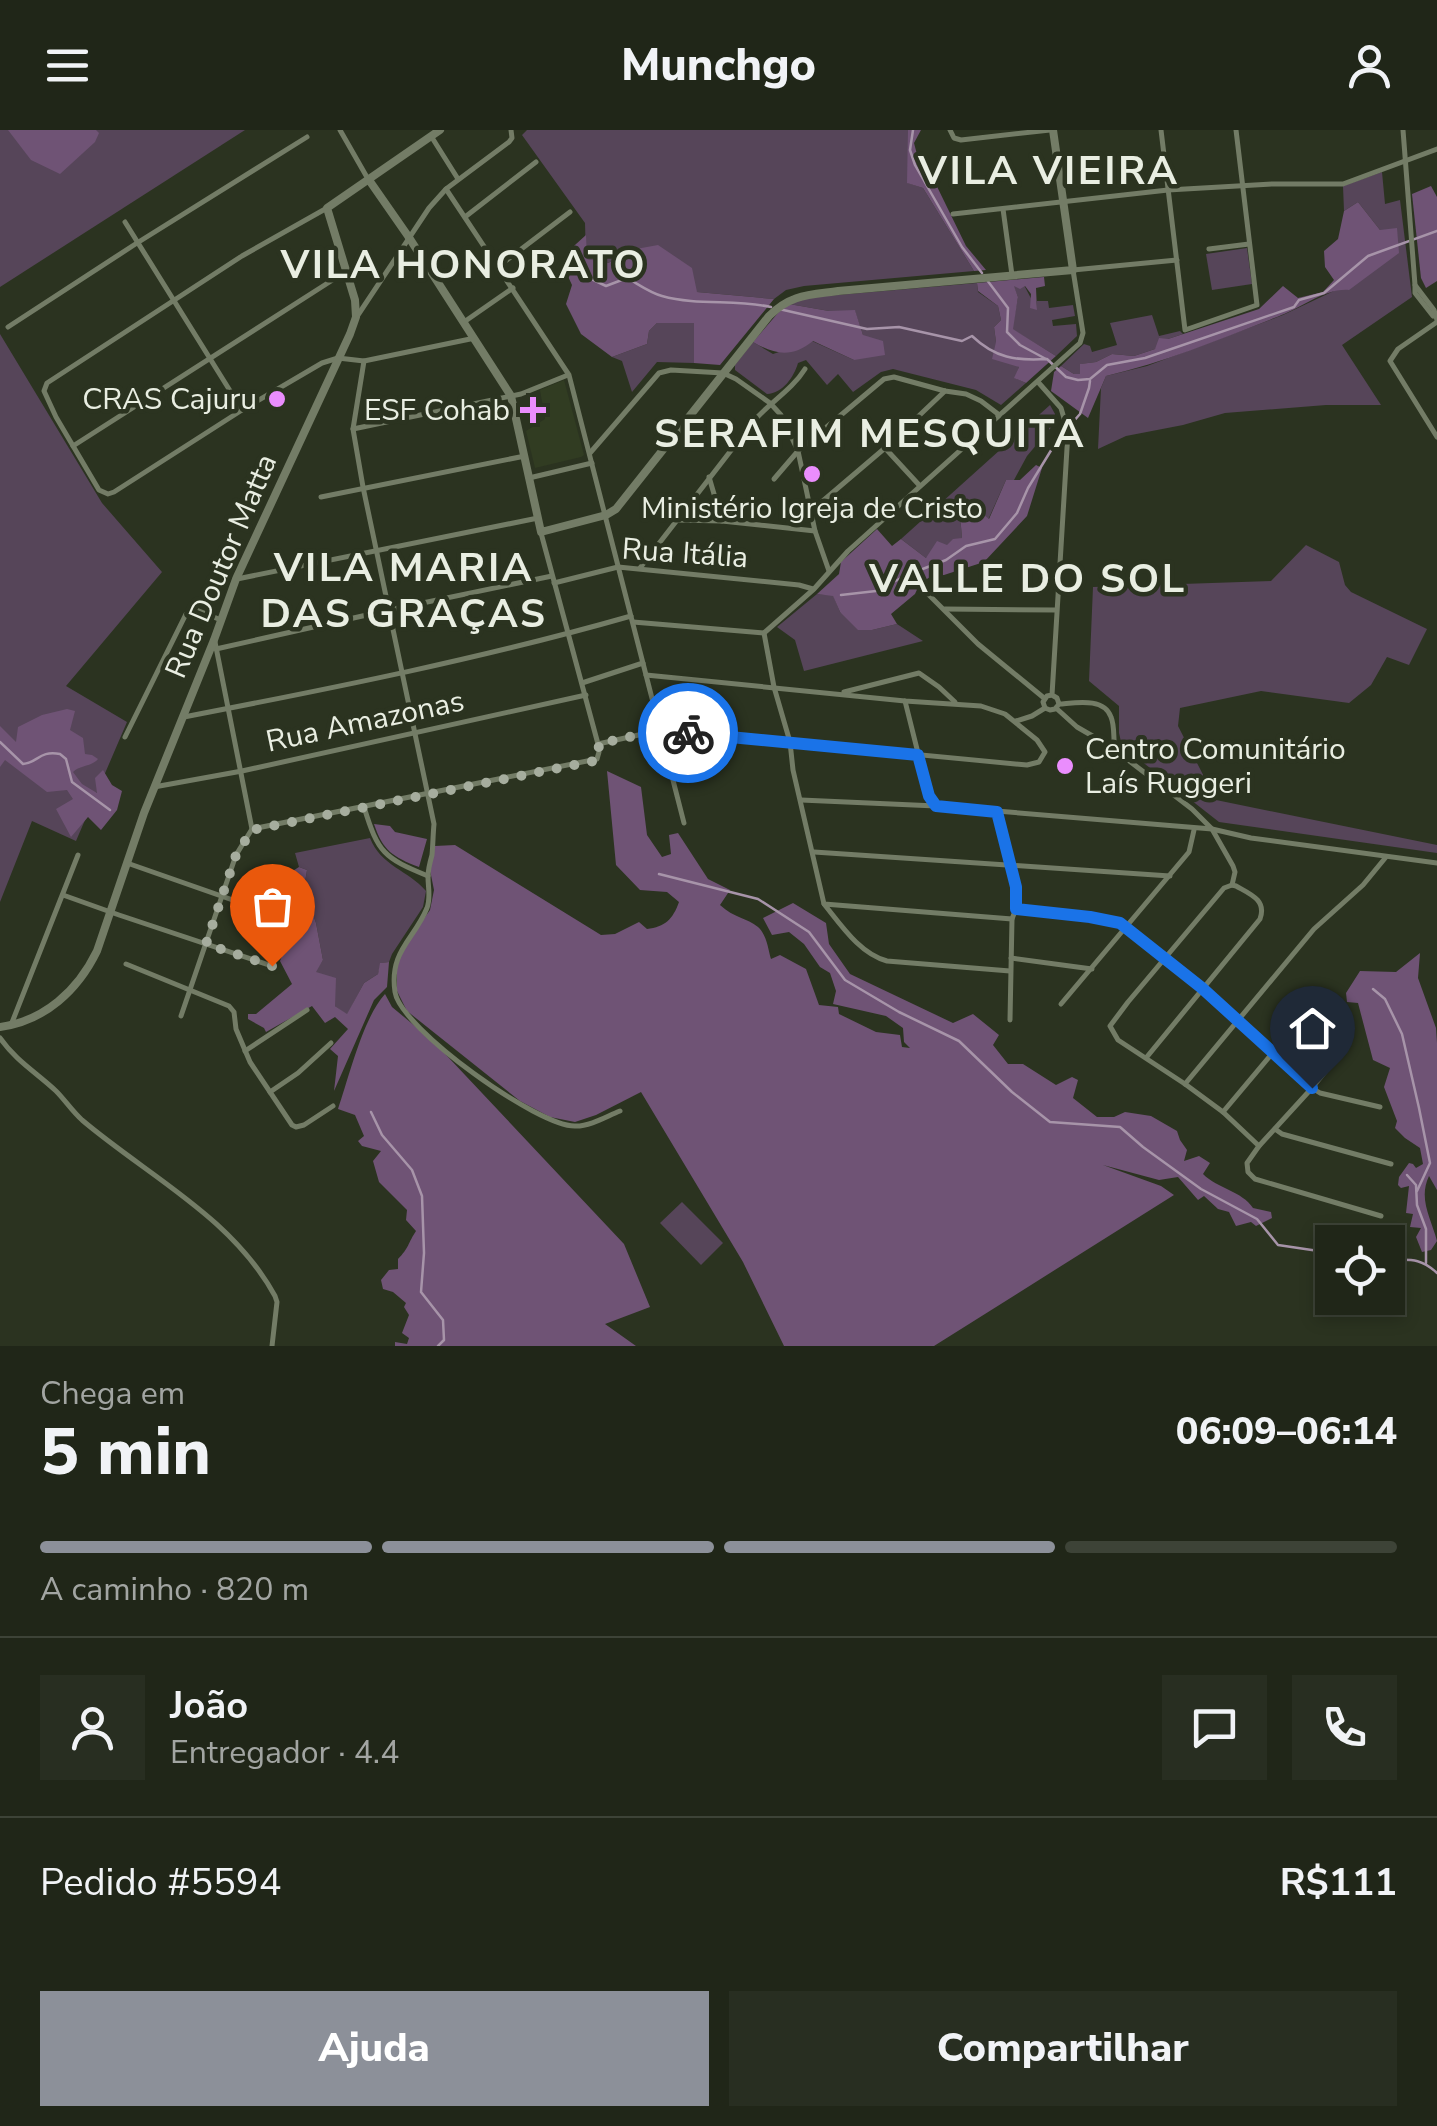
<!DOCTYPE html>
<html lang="pt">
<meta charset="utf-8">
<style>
body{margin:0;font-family:"Nunito Sans",sans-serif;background:#282e21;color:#f1f3f6;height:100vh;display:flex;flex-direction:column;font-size:38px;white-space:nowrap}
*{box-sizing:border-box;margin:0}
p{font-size:32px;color:#a2a5a2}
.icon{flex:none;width:55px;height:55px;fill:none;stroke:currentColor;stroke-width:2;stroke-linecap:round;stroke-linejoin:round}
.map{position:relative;height:1216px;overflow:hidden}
.drawer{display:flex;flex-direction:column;background:#202618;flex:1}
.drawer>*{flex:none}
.controls{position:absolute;left:1315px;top:1095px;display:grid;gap:20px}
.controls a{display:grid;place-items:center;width:90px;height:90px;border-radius:0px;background:#202618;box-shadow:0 5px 15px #0003,0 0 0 2px #3d4337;font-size:50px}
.pin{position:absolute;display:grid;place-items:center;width:85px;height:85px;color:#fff;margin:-102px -42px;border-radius:50% 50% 50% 0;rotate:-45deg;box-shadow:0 0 10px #0007}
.pin .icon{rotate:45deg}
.courier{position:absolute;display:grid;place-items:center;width:100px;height:100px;margin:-50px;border:8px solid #1a73e8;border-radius:50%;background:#fff;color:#222;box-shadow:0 2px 12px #0007}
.head em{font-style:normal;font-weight:800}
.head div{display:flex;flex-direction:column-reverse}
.head{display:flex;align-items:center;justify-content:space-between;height:170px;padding:0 40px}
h1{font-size:65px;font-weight:800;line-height:75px}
.bar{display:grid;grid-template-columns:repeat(4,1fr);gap:15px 10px;align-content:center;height:120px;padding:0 40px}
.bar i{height:12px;border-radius:8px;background:#3d4337}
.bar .selected{background:#8c9099}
.bar p{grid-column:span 4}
.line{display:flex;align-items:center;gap:25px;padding:0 40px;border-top:2px solid #3d4337}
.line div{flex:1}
.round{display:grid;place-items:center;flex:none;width:105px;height:105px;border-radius:0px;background:#282e21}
.primary-button{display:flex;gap:20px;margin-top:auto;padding:20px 40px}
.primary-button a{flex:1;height:115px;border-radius:0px;background:#8c9099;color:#fff;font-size:40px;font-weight:800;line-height:115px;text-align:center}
.primary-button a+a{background:#282e21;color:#f1f3f6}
header{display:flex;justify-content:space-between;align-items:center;height:130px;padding:0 40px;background:#202618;font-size:45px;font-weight:800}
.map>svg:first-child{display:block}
.built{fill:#313c22}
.green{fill:#564559}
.forest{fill:#6f5375}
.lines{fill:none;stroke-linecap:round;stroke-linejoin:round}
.stream{stroke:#a794a9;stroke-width:2.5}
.street{stroke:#737c66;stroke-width:5}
.secondary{stroke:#737c66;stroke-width:8}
.done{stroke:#a6ad9e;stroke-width:10;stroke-dasharray:0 18}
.route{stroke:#1a73e8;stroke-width:12}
.poi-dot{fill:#ea8dfd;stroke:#2b3320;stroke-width:4}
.labels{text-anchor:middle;stroke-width:9;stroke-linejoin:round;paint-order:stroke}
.poi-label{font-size:30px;fill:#e9eee2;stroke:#2b3320;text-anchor:end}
.street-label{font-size:30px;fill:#e9eee2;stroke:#2b3320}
.district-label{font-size:40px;font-weight:bold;letter-spacing:2.5px;fill:#e9eee2;stroke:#2b3320}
</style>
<header><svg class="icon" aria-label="menu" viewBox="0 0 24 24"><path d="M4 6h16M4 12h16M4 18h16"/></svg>Munchgo<svg class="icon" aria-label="person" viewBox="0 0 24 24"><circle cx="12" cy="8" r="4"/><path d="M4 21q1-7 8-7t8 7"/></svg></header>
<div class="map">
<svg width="1437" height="1216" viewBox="0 0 1437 1216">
<rect width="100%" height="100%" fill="#2b3320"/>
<path class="built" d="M564,250L584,325L581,327L535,338L526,301L545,289L540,260Z"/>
<g class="green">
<path d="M0,0H245L0,157Z"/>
<path d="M527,0H908V53L923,58L974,141L804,156L786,160L774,169L697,162L636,119L608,133L586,129L585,93L522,5Z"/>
<path d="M1382,42L1385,74L1400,70L1412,167L1342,215L1381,275H1326L1225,283L1183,295L1126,306L1098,319L1101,258L1106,246L1147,236L1283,185L1338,159L1380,100L1358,72L1344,81L1343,56Z"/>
<path d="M1247,118L1252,154L1212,160L1206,124Z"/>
<path d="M977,153L978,162L998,176L1001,190L994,197L996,212L1019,237L1015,248L1026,253L1001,275L976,260L893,239L881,242L853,262L838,244L827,255L806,230L798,233C794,247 783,263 767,264L735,240V235L753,212L773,224L812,211L854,230L863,205L855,181H829L789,174L803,168Z"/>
<path d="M1013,155H1024L1037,180V171H1048L1049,178L1073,175L1075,186L1052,190L1053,196L1076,194L1077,206L1056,226L1012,199L1018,167Z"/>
<path d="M1152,185L1159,206L1180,201L1183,204L1168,209L1155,219L1134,226L1112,224L1096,232L1081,234L1080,244H1074L1061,236L1084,214L1090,216L1092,222L1117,215L1110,193Z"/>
<path d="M657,193H695L694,233L657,232L632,262L622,231L612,227L647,214L649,201Z"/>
<path d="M0,204L102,373L162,442L66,556L127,592L76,711L32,691L0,772Z"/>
<path d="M1050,275L1055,284L1054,294L1027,326L1014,350H1006L988,390L968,372L960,385L962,408L926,428L901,409Z"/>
<path d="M1306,415L1339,432L1345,455L1351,462L1427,499L1409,535L1387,527L1371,555L1349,573L1261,561L1180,578L1178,596L1216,670L1437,715V723L1219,692L1122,616L1119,603V576L1089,551L1093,457L1271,451Z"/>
<path d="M817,464L833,465L840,482L872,500L897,494L923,511L804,541L795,510L777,497Z"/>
<path d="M370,708C381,736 408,740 426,761L423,777L392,824L389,832L381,833L378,844L364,853L347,885L335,876L315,842L323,830L316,793L304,758L307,740L299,737L295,723Z"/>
<path d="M682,1072L723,1113L701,1135L660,1093Z"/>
</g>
<g class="forest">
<path d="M8,0H96L99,3L95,12L60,44L31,30Z"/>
<path d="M908,0H921L914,13L919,32L926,34L966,116L986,140L974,141L923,58L907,53Z"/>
<path d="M1431,56L1437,67V151L1426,158L1421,148L1412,64Z"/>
<path d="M1358,72L1380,100L1397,98L1399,123L1349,160C1325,158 1300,179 1277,187C1221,209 1165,232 1106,246L1088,288L1051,261L1054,242L1061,236L1074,244H1080V234L1096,232L1112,224L1134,226L1155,219L1159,208L1168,209L1259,179L1283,156L1298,168L1323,162L1334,150L1325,137L1324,121L1338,109L1344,81Z"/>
<path d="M586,105L587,129L608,133L636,119L658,115L692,138L697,162L774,169L720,235L694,233V193H657L649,201L647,214L612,227L581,204L566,174L572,155L565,140V124Z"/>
<path d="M1044,147L1045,156L1036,158L1037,180L1030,178L1031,164L1025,156L1020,159L1014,156L1018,167L1013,199L1056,226L1026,253L1014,248L1019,237L992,229L996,212L994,197L1001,190L998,176L978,161L977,153Z"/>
<path d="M789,174L829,181L855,180L863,205L883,211L885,225L854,230L813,211C792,228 775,225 753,212L778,183Z"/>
<path d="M1036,335L1042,338L1027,386L984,432L944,445L932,446L920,453L915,464L891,484L897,494L872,500H858L840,482L833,466L817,464L839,444L841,432L877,399L892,416L901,409L926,428L937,411L947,415L953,409L962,408L960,385L967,371L989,389L1006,350H1020Z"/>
<path d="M67,579L75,581L70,600L83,608L85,624L92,625L98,629C91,637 80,635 73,642L82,654L97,663L95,648L103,640L112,655L122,661L117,680L101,700L88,687L71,707L56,679L73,669L67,660L47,662L5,630L0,637V596L16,612L18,597L42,585Z"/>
<path d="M607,641L641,657L647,705L662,727L671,724L669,705L678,703L708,749L730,760L720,775C734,788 747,788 758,797C767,805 768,819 771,829L780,825L806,839L819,875L838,877L839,884L876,902L900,905L902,917L910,918L904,912L903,898L886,886L833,874L836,861L830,843L820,837L804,814L789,802L772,805L763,788L793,773L826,793L829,814L850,844L953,893L973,884L999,905L993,915L1008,934H1023L1056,955L1072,947L1078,950L1073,968L1097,987H1114L1125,982L1151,986L1177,1001L1180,1010L1187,1020L1184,1031L1199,1026L1210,1033L1203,1044C1218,1059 1242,1061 1253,1078L1271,1082L1272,1088L1256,1096L1251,1092L1236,1096L1229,1082L1218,1079L1204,1066L1198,1070L1178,1047L1159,1050L1103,1035L1161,1056L1174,1065L934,1216H784L743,1132L641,962L596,985L575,992L550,987L520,971L407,881L397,861V827L430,780L434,760L430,740L435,716L455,715L601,805L615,804L639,792L647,799C665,797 673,789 679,772L667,762L640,760L616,735Z"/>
<path d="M374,694L390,696L395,702L427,709L419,737C393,727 383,721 374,694Z"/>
<path d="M299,737L307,740L304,758L316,793L323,830L316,842L336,848L335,876L347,884L364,853L378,844L380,833L389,832L387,857L374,870L334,961L338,926L330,919L348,899L335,887L325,893L312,876L266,902L264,898L248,889V884H256L292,854L280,831L300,782L294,756L274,746L291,742Z"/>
<path d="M1420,823L1418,848L1436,898L1437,913V1060L1429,1046C1418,1069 1431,1088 1437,1111L1431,1120L1422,1122L1416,1107L1421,1098L1410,1097L1413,1084L1406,1083L1409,1056L1401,1058L1398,1055L1399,1047L1409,1033L1413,1034L1416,1038L1423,1034L1420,1018L1405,1008L1395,998L1397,991L1384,957L1390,938L1373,930L1358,873L1347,872L1346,863L1360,841L1396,842Z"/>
<path d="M385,864L392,877L433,911L624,1114L650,1177L605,1194L636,1216H395V1212L407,1214L409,1208L402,1203L409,1185L404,1177L406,1173L393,1162L383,1159L381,1150L389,1140L398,1139V1129C409,1118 408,1113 416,1101L406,1090L407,1080L379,1052L373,1031L381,1021L362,1016L358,1011L364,1006L355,985L338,979C349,947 363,888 385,864Z"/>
</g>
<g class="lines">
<g class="stream">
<path d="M913,0L910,20L915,35L962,117L982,143"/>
<path d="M583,145L606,156L627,148C638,154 650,163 662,166C698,176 735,169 771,177"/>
<path d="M987,150L1008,178L1007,202L1020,215L1046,229"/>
<path d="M779,179L867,199L899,197L962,211L972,206C995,228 1016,231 1047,229L1066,247L1078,250L1090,249L1107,235L1145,228L1294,177L1299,170L1324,163L1368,126L1437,101"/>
<path d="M841,465L876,461L907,445L946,430L966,416L995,409L1017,383L1028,358L1058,309L1080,284L1089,258L1090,251"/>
<path d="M0,612L23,634C38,633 39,620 60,624L66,629L72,652L110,680"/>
<path d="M659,744L758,769L809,802L845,850L899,882L959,911L1012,962L1050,992L1120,997L1143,1017L1201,1059L1257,1089L1278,1115L1332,1123"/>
<path d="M1373,859L1385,869L1402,904L1419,978L1430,1033L1417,1061"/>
<path d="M371,982L382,1005L412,1040L422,1066L424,1123L421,1162L443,1190L444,1210L438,1216"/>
<path d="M1407,1045L1416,1055L1417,1075L1426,1099V1133"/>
<path d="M1388,1130C1410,1130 1420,1127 1437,1143"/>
</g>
<g class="street">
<path d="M340,0L368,49"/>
<path d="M950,0L954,8L961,10L1050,0"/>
<path d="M1161,0L1185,200L1257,175L1236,0"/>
<path d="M1403,0L1415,155L1434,180L1437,190"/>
<path d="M431,6L458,49"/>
<path d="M446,59L569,245L684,693"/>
<path d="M327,78L242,126L47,253L44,261L56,287L99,360L108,364L114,362L242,280L322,233L338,228L364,231L475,208"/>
<path d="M1003,79L1012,145"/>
<path d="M953,84L1168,60L1272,54H1343L1437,19"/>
<path d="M465,87L536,32"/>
<path d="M125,92L242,280"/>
<path d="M1209,119L1249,114"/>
<path d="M499,136L570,82"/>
<path d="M1415,155V163L1433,186"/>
<path d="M358,185L429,78L446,59L509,12L512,8L511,0"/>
<path d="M464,192L513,158"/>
<path d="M1437,192L1398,219L1390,231L1437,307"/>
<path d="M8,197L137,113L307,7"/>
<path d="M364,231L353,299L363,357L434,694C433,704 433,714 432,725C430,732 428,740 428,747C428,758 431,767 427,778C414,810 389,821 395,862C400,898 539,998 576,996C591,996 607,986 620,981"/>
<path d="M1038,252L1061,278L1068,302L1052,565L1057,568L1059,574L1055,579L1050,580L1045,578L1043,572L1047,566L1052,565"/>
<path d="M353,299L521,264L568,245"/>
<path d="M73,316L345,142"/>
<path d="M885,318L920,356"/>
<path d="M590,323L659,243L671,240L723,243L736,249L770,273L781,285L798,321L815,401L829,441"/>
<path d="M709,347L722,391"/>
<path d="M529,348L592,333"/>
<path d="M774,349L798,321L884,249L894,247L945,261L966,264L981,271L998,284"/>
<path d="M321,367L525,326"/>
<path d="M811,381L885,318L945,261"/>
<path d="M676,390L722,391L815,401"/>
<path d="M640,438L753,292C769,273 792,260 805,239"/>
<path d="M237,449L538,388"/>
<path d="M554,453L618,437L799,455L813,459"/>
<path d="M928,464L978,514L1044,568"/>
<path d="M945,479L1056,480"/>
<path d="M633,492L764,503"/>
<path d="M764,503L814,459L848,421L1080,213L1083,203L1073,140L1177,130"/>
<path d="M764,503L774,557L790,612L793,640L824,774L1012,789"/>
<path d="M216,519L389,480L552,446"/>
<path d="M582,553L643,533"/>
<path d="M844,562L919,543L939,557L955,572"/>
<path d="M905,571L929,667L934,674"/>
<path d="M1059,574C1075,573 1104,567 1111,587C1115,596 1113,609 1115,620L1192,679L1212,699L1233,736L1235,742L1232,755"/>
<path d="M1056,578L1077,597L1115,619"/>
<path d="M184,587C334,558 484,528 631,486"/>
<path d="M1016,591L1032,586L1045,578"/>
<path d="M125,607L186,484L194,479L221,490"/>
<path d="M598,614L661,600L1027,635L1039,632L1045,622L1037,610L1005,584L981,576L905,571L646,545"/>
<path d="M154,657L242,641L586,565"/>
<path d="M801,670L936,676L1212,699L1251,708L1437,733"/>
<path d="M364,677C378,723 384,728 428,746"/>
<path d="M997,683C1006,714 1026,758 1012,789L1010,890"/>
<path d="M252,699L597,629L599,622L598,614L541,403"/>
<path d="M814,722L1170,746"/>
<path d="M127,733L293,791"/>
<path d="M63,765L119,785L272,836"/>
<path d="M824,774C841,795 860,824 887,831L1010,841"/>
<path d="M1016,779L1090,787L1120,793L1202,859L1312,958L1320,963L1380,977"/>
<path d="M1011,828L1092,839"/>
<path d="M126,834L229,876L234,882L236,899L250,932L292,995L296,997L304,995L333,976"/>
<path d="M1061,874L1189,722L1194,700"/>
<path d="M181,886L236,725L252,699L215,512"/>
<path d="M11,895L78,725"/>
<path d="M0,908C16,931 37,943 56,961C65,970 72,981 82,990C148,1046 232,1087 275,1166L277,1172L272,1216"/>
<path d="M245,921L307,880"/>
<path d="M1342,921L1312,958L1259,1016L1247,1033L1248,1042L1255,1049L1381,1086"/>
<path d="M1146,928L1260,789C1267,770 1250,764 1236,756L1232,755L1224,758L1128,872L1110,896L1118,910L1185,954L1223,982L1259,1016"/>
<path d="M1185,954L1314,799L1363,755L1386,727"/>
<path d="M270,962L298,943L331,913"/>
<path d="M1223,982L1322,864"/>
<path d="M1275,999L1282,1004L1391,1034"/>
</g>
<g class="secondary">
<path d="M369,50L408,106L511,266L541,402L606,385L616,379L769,186C791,164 809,165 838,161L1073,140L1053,0"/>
<path d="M0,897C45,891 78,860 97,821L144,683L214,510L236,449L350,204L356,187L355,170L327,78L440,0"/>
</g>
</g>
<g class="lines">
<path class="done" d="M272,836L206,814L236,725L252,700L594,631L600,622L598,614L661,600L688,603"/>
<path class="route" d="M688,603L918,625L929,666L936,676L997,682L1016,757V779L1090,787L1120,793L1202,858L1312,958"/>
</g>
<g class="poi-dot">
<circle cx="277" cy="269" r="10"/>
<path d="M528 265h10v10h10v10h-10v10h-10v-10h-10v-10h10z"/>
<circle cx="812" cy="344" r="10"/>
<circle cx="1065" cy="636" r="10"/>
</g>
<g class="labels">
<g class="poi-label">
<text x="257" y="279">CRAS Cajuru</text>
<text x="510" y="290">ESF Cohab</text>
<text x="812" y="388" text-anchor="middle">Ministério Igreja de Cristo</text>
<text x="1085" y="629" text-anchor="start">Centro Comunitário<tspan x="1085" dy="34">Laís Ruggeri</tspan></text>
</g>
<g class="street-label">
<text transform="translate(685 423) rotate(4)" y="10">Rua Itália</text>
<text transform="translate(221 436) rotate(-67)" y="10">Rua Doutor Matta</text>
<text transform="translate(365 591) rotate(-12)" y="10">Rua Amazonas</text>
</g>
<g class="district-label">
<text x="1049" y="54">VILA VIEIRA</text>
<text x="464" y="148">VILA HONORATO</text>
<text x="870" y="317">SERAFIM MESQUITA</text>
<text x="404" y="451">VILA MARIA<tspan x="404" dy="46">DAS GRAÇAS</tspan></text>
<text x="1028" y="462">VALLE DO SOL</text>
</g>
</g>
</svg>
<div class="controls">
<a><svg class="icon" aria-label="locate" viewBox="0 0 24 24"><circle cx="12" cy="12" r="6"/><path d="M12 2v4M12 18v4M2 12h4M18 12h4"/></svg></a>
</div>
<div class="pin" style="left:272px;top:836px;background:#ea580c"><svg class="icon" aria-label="bag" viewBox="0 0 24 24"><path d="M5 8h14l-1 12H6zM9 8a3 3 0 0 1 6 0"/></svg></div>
<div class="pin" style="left:1312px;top:958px;background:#1f2937"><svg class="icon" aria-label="home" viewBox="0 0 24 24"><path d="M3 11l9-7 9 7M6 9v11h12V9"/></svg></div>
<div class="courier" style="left:688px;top:603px"><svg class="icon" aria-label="bike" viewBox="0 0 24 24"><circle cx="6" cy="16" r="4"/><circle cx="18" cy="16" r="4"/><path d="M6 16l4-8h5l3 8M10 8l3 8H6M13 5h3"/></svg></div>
</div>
<section class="drawer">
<div class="head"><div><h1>5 min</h1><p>Chega em</p></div><em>06:09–06:14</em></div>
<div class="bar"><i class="selected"></i><i class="selected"></i><i class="selected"></i><i></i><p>A caminho · 820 m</p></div>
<div class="line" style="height:180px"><a class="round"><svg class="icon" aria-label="person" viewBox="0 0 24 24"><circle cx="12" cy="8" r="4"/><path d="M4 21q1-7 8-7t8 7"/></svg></a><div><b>João</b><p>Entregador · 4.4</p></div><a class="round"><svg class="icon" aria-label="chat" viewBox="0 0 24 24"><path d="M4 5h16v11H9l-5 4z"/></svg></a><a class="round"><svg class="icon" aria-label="phone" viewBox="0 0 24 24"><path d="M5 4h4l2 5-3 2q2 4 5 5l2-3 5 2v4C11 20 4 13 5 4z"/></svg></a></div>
<div class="line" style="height:130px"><div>Pedido #5594</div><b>R$111</b></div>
<div class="primary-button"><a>Ajuda</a><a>Compartilhar</a></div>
</section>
